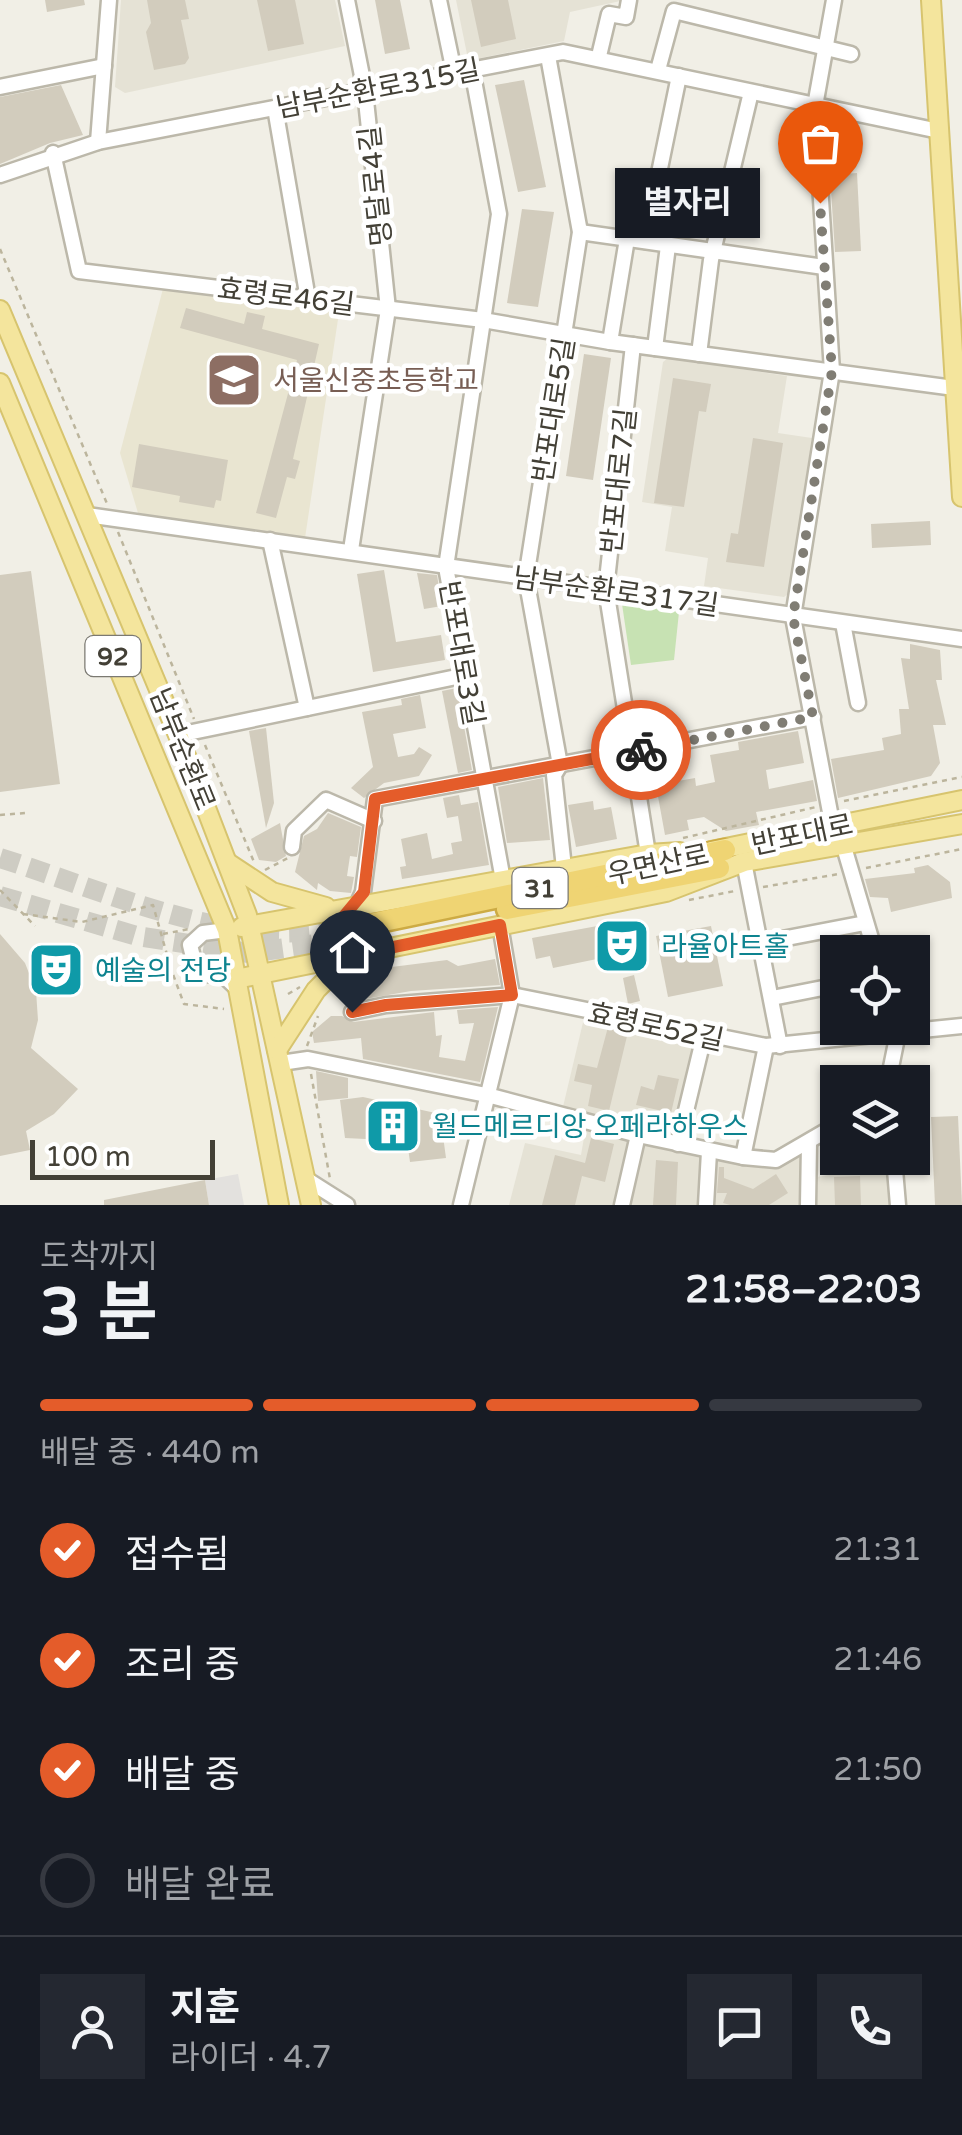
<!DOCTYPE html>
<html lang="ko">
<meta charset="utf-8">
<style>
body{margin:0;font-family:"Varela Round","Noto Sans KR",sans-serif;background:#242831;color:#f1f3f6;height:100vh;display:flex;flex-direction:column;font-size:38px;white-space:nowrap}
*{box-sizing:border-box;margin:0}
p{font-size:32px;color:#9ea1a6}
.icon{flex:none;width:55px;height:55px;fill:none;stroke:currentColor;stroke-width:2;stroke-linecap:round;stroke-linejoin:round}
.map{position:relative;height:1205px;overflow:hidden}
.details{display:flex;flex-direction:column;background:#171b24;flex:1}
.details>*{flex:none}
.tools{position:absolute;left:820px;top:935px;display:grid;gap:20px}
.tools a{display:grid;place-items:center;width:110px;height:110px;border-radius:0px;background:#171b24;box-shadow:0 2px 8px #0004;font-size:50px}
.scale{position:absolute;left:30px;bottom:25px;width:185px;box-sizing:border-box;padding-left:10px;border:5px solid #434036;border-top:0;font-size:28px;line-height:35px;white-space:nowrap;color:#434036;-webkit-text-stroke:8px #fff;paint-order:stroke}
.pin{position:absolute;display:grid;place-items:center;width:85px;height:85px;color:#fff;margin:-102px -42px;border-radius:50% 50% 50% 0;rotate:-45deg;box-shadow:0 0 10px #0007}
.pin .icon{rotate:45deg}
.courier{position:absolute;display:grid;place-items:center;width:100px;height:100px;margin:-50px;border:8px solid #e45c2a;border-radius:50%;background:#fff;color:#222;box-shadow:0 2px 12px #0007}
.bubble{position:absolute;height:70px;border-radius:0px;background:#171b24;box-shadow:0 2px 8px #0004;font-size:32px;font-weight:700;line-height:70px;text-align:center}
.overview em{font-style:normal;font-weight:700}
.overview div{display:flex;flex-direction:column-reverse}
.overview{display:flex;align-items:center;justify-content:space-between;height:170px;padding:0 40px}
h1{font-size:65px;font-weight:700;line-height:75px}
.bar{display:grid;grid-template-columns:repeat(4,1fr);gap:15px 10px;align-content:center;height:120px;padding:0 40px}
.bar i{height:12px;border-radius:8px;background:#363941}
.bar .current{background:#e45c2a}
.bar p{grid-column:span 4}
.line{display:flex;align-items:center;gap:25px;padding:0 40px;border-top:2px solid #363941}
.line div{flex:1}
.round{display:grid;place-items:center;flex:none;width:105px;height:105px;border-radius:0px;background:#242831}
ol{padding:0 40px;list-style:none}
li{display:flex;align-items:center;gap:30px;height:110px}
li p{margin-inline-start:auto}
li .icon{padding:10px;border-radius:50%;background:#e45c2a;color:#fff;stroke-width:4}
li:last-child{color:#9ea1a6}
li i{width:55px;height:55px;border:5px solid #363941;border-radius:50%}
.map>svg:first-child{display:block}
.residential{fill:#e5e2d5}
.education{fill:#e9e5d1}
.green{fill:#c7e2b3}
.parking{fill:#e3e1de}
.building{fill:#d2ccbd}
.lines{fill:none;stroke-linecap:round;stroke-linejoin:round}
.highway-tunnel{stroke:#ceccc3;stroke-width:20;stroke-dasharray:20 10;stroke-linecap:butt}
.minor-casing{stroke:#bcb8aa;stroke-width:19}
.major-casing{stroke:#d7c46e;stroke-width:22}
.highway-casing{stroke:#cdab44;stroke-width:25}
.path{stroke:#bcb59d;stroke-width:2.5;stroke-dasharray:5 5;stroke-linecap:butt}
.minor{stroke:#fff;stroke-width:14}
.major{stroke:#f4e59d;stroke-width:18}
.highway{stroke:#efd473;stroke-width:20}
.done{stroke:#807d74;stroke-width:10;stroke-dasharray:0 18}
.route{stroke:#e45c2a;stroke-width:12}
.labels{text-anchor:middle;stroke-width:9;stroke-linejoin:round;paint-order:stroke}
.shield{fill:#fff;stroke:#7b7972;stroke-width:2.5}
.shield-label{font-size:25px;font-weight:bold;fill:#434036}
.street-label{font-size:28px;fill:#434036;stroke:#fff}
.education-label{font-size:28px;fill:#785e54;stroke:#fff;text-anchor:start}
.culture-label{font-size:28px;fill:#0d838f;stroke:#fff;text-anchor:start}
</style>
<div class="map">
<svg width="962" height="1205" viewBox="0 0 962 1205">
<rect width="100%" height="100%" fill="#f1efe6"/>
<g class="residential">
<path d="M121,0H335L345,46L125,93L115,87Z"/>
<path d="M456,0H625L570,12L564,41L476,59L467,54Z"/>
<path d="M668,358L787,376L778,433L812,438L789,593L784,597L704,586L708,558L665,551L672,507L642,502L663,362Z"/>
<path d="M585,1014L697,1041L674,1138L562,1111Z"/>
<path d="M586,1126L704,1155L701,1205H509L525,1143L581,1155Z"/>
<path d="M805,1152L804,1179L886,1166L892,1205H710L712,1156Z"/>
</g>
<path class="education" d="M165,281L340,306L305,538L138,513L120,453Z"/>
<path class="green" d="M622,604L679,612L674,660L631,665Z"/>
<path class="parking" d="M238,1174L244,1205H209L205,1180Z"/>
<g class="building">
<path d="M45,0H84L85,5L47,12Z"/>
<path d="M147,0H185L189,19L181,20L189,58L185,64L154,70L146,32L151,23Z"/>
<path d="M257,0H295L304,44L268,51Z"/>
<path d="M375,0H400L410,49L385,54Z"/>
<path d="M471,0H508L516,39L481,47Z"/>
<path d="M524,80L546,187L518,192L495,85Z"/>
<path d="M61,85L83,135L50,143L0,164V97Z"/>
<path d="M857,173L861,251L835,252L830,175Z"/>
<path d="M522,209L554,212L538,307L507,303Z"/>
<path d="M186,308L244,324L247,312L265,316L262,329L319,344L293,459L300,461L295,479L287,477L276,518L256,513L297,360L180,328Z"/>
<path d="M584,354L611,358L593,480L566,476Z"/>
<path d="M673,378L711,384L706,412L699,411L684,507L654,503Z"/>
<path d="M753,438L783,443L764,567L726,562L731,533L738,534Z"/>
<path d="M139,444L228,460L221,501L216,500L214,508L179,502L180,496L132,487Z"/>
<path d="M930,521L931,545L872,548L871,524Z"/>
<path d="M384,570L396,642L441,635L445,660L373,672L357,574Z"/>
<path d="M31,571L60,784L0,792V575Z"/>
<path d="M417,573L437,575L442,606L424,609Z"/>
<path d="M910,644L940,650L942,680H936L946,725H933L940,763L931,776L838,798L831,759L884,750L882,738L901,734L899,709H909L901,658L910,659Z"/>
<path d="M457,688L472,770L458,773L442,691Z"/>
<path d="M420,695L426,728L393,734L398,757L414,754L419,747L432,755L419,776L384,783L364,798L351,788L373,767L362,712L402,705L401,699Z"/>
<path d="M266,728L274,803L266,828L249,731Z"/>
<path d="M798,731L804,763L766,770L769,789L813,780L817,801L756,812L759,825L726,831L704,817L687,820L689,830L665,835L655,780L676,776L678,781L695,778L696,786L715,782L710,755L739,750L738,742Z"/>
<path d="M543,778L550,840L507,843L498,787Z"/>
<path d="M459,795L461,805L478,802L489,865L402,879L400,867L406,866L401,839L427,833L432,859L453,854L451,843L462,841L458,816L447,818L443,798Z"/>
<path d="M593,801L594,810L611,807L617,839L576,847L568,805Z"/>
<path d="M328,813L361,827L357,857L350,856L347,876L354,877L351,893L330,891L318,883L317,890L295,872L304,836L317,829Z"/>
<path d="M280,823L286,856L276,862L259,860L251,839Z"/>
<path d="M928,865L950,882L952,898L891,912L888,898L870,897L865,879L915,873L914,868Z"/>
<path d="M630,920L636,951L553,968L550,956L536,959L532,938Z"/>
<path d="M711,926L723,986L668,997L656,936Z"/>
<path d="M0,934L25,963L36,991L38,1020L31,1048L78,1089L54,1114L26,1131L30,1150L0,1156Z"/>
<path d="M495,959L500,985L411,991L348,1002L345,987L350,979L377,974L376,969L447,960L458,966Z"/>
<path d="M634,975L640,1001L628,1004L623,978Z"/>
<path d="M498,1007L480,1082L363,1059L361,1038L314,1043L312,1032L331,1016H342L353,1022L434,1012L436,1036L442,1035L439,1057L465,1061L474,1023L459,1024L457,1010Z"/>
<path d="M608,1027L628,1032L609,1111L588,1106L592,1085L574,1081L578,1064L597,1068Z"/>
<path d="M316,1071L348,1078V1098L318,1101Z"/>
<path d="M658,1075L679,1079L671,1113L636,1105L641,1086L654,1090Z"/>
<path d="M363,1097L440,1114L446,1158L410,1162L407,1141L345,1138L340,1100Z"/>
<path d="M958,1116L962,1205H935L931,1117Z"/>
<path d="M591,1138L614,1144L605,1182L582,1176L575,1205H542L555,1155L585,1163Z"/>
<path d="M656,1160L678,1162L676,1205H653Z"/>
<path d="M719,1167H724V1178L753,1189L776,1174L788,1193L769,1205H730L723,1203L727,1193H717Z"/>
<path d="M860,1176L861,1205H835L834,1177Z"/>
<path d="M205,1180L209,1205H104V1200Z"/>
</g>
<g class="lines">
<g class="highway-tunnel">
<path d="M0,858C80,883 188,929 270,932C298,934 328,929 355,927"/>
<path d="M0,896L137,936L249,953L345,940"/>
</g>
<g class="minor-casing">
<g id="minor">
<path d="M347,0L365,91L388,309L351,550"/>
<path d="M439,0L454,72"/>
<path d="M548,56L580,232L526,578L560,765L554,775L564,868"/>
<path d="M599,56L609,14L626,17L629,0"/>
<path d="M472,70L499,214L446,567L503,880"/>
<path d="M658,70L674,11L851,54"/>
<path d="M0,87L104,66"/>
<path d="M275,108L308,299"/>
<path d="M98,142L109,0"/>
<path d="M53,153L79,271L483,320L610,342L962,389"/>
<path d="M0,175L98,142L563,52L939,131"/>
<path d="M580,232L824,267"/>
<path d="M645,241L679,76"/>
<path d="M610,342L627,239"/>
<path d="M633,345L606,589L648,854"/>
<path d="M655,348L668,246"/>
<path d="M699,354L711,260L751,92"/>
<path d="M87,515L962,639"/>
<path d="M270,540L307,708"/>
<path d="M843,623L858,703"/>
<path d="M178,735L466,675"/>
<path d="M833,828L793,617L832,371L815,106L834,0"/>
<path d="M292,847L294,831L326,800L374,821"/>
<path d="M844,847L875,952"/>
<path d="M744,862L780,1046"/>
<path d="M356,907L363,892L375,799L813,717"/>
<path d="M227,930L203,933L190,945L197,973L224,976L238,989"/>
<path d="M761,943L865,923"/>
<path d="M772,998L838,985"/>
<path d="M352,1012L386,1005L512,995L766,1046L962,1026"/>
<path d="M281,1063L308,1059L491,1096L638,1135L743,1157L776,1160L838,1124"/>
<path d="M888,1082L899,1028"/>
<path d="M678,1144L704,1036"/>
<path d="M743,1157L766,1046"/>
<path d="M894,1158L898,1205"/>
<path d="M306,1179L347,1205"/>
<path d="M461,1205L512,995L500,925"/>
<path d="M622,1205L638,1135"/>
<path d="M706,1205L709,1152"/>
<path d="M808,1205L809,1144"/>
</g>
</g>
<g class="major-casing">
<g id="major">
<path d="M931,0L962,497"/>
<path d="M0,310L178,735L247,915L311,1205"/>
<path d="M0,383L227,930L279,1205"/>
<path d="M711,851L962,800"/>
<path d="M228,863L272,892L326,907"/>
<path d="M356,907L344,921L347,938L360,954"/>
<path d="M242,927L648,854L680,852"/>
<path d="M236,979L666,892L744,862L962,824"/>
<path d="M277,1050L316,990L350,956"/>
</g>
</g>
<g class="highway-casing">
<g id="highway">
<path d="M507,909L719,868"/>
<path d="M355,927L725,850"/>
</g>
</g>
<g class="path">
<path d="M0,249L108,506"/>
<path d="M118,532L194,719"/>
<path d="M205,745L254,862"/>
<path d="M844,801L962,777"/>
<path d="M0,815L26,813"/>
<path d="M683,838L816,807"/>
<path d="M866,868L962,849"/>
<path d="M265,870L288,858"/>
<path d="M763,887L839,874"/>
<path d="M0,890L35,926"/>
<path d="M689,900L735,891"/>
<path d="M23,914L82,922L153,905L171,969"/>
<path d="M163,934L189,929"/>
<path d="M158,973L171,969L184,1004L224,1009"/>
<path d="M288,994L300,987"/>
<path d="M307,1046L318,1016"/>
<path d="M311,1074L330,1179"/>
</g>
<use href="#minor" class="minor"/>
<use href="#major" class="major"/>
<use href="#highway" class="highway"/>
</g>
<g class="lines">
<path class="done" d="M641,750L813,717L793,617L832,371L820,203"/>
<path class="route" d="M352,1012L386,1005L512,995L500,925L360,954L347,938L344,916L364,892L375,799L641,750"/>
</g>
<defs>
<g id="school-square" transform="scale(2.875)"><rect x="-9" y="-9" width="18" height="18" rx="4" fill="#8d6e63" stroke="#fff"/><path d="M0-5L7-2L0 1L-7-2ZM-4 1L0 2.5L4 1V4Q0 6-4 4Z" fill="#fff"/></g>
<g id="theatre-square" transform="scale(2.875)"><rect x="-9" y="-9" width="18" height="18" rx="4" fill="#0f9aa8" stroke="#fff"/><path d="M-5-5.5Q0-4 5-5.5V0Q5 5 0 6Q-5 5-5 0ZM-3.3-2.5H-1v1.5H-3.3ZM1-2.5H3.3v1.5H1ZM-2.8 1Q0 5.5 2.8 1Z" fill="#fff"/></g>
<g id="building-square" transform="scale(2.875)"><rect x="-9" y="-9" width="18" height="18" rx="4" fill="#0f9aa8" stroke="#fff"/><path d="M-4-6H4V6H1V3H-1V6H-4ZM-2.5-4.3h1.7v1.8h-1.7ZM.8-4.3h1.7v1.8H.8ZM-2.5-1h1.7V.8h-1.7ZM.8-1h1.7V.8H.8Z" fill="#fff"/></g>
</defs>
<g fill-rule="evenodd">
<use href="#school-square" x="234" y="380"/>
<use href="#theatre-square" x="622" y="946"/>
<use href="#theatre-square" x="56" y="970"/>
<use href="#building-square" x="393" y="1126"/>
</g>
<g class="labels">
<g class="shield">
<rect x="85.5" y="636" width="55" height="40" rx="8"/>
<rect x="512.5" y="868" width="55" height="40" rx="8"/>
</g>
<g class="shield-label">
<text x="113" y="665">92</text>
<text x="540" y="897">31</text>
</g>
<g class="street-label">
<text transform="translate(378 88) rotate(-11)" y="10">남부순환로315길</text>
<text transform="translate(375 186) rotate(-96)" y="10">명달로4길</text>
<text transform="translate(286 296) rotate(7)" y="10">효령로46길</text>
<text transform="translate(553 410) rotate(-81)" y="10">반포대로5길</text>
<text transform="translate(618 481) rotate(-84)" y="10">반포대로7길</text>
<text transform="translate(616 591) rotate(8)" y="10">남부순환로317길</text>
<text transform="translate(462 653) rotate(80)" y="10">반포대로3길</text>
<text transform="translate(183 749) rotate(68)" y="10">남부순환로</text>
<text transform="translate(802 834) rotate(-12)" y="10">반포대로</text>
<text transform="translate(658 864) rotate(-12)" y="10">우면산로</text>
<text transform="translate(656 1026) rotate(12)" y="10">효령로52길</text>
</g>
<g class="education-label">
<text x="273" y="390">서울신중초등학교</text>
</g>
<g class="culture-label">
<text x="661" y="956">라율아트홀</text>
<text x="95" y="980">예술의 전당</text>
<text x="432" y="1136">월드메르디앙 오페라하우스</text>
</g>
</g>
</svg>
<div class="tools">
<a><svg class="icon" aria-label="locate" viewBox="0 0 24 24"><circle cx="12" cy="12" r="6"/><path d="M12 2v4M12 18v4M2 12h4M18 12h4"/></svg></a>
<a><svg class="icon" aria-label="layers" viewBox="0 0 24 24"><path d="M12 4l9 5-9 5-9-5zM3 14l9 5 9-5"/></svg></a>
</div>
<div class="scale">100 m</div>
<div class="pin" style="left:820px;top:203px;background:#ea580c"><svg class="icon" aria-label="bag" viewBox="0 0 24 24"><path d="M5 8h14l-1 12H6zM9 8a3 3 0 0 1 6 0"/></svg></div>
<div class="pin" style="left:352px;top:1012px;background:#1f2937"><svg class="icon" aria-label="home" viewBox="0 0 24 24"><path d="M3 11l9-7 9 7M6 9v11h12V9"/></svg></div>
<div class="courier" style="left:641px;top:750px"><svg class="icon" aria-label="bike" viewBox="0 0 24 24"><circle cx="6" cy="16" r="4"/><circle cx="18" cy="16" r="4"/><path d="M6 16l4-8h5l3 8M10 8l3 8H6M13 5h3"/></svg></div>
<div class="bubble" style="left:615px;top:168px;width:145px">별자리</div>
</div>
<section class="details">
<div class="overview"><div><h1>3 분</h1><p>도착까지</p></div><em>21:58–22:03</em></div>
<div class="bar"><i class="current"></i><i class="current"></i><i class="current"></i><i></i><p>배달 중 · 440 m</p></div>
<ol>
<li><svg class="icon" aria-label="check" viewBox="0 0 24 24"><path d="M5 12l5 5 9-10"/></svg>접수됨<p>21:31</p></li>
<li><svg class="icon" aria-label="check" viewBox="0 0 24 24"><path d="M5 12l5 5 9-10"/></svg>조리 중<p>21:46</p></li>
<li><svg class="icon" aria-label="check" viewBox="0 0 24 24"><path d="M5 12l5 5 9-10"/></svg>배달 중<p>21:50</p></li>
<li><i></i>배달 완료</li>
</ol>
<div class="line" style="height:180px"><a class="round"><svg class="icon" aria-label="person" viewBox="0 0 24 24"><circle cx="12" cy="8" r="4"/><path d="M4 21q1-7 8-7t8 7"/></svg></a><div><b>지훈</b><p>라이더 · 4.7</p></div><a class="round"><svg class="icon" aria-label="chat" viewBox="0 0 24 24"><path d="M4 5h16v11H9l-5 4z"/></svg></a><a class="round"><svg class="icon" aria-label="phone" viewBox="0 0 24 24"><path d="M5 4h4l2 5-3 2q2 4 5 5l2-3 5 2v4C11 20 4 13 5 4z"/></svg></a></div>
</section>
